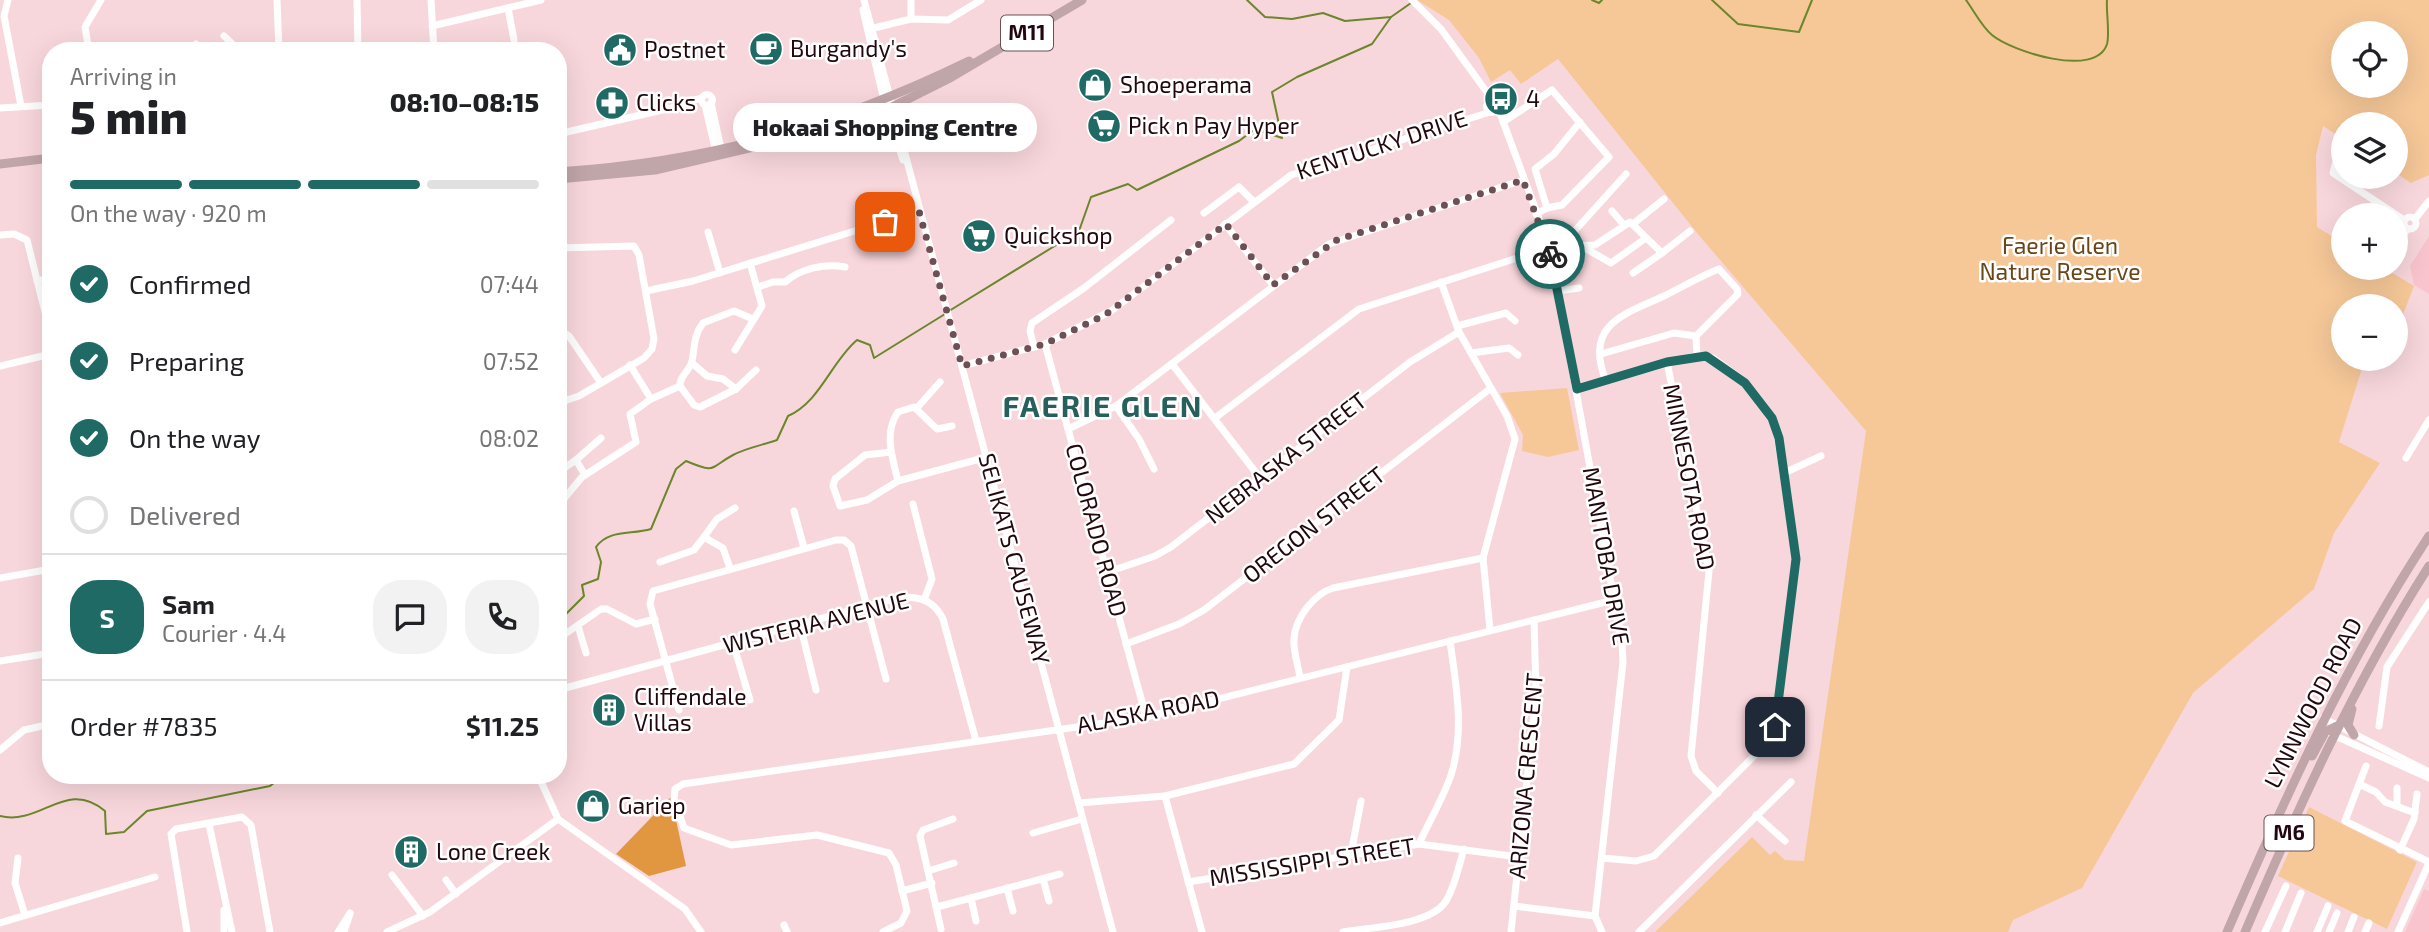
<!DOCTYPE html>
<meta charset="utf-8">
<style>
body{margin:0;font-family:"Exo 2",sans-serif;background:#f2f2f2;color:#202124;height:100vh;display:flex;flex-direction:column;font-size:26px;white-space:nowrap}
*{box-sizing:border-box;margin:0}
p{font-size:23px;color:#757577}
.icon{flex:none;width:38px;height:38px;fill:none;stroke:currentColor;stroke-width:2;stroke-linecap:round;stroke-linejoin:round}
.map{position:relative;flex:1;overflow:hidden}
.drawer{position:absolute;left:42px;top:42px;width:525px;height:742px;display:flex;flex-direction:column;background:#fff;border-radius:28px;box-shadow:0 7px 28px #0002}
.drawer>*{flex:none}
.fabs{position:absolute;left:2331px;top:21px;display:grid;gap:14px}
.fabs a{display:grid;place-items:center;width:77px;height:77px;border-radius:50%;background:#fff;box-shadow:0 7px 28px #0002;font-size:35px}
.pin{position:absolute;display:grid;place-items:center;width:60px;height:60px;color:#fff;margin:-30px;border-radius:14px;box-shadow:0 4px 10px #0006}
.courier{position:absolute;display:grid;place-items:center;width:70px;height:70px;margin:-35px;border:5px solid #1f6a64;border-radius:50%;background:#fff;color:#222;box-shadow:0 2px 9px #0007}
.bubble{position:absolute;height:49px;border-radius:24px;background:#fff;box-shadow:0 7px 28px #0002;font-size:23px;font-weight:800;line-height:49px;text-align:center}
.head em{font-style:normal;font-weight:800}
.head div{display:flex;flex-direction:column-reverse}
.head{display:flex;align-items:center;justify-content:space-between;height:119px;padding:0 28px}
h1{font-size:46px;font-weight:800;line-height:52px}
.bar{display:grid;grid-template-columns:repeat(4,1fr);gap:10px 7px;align-content:center;height:84px;padding:0 28px}
.bar i{height:9px;border-radius:5px;background:#e0e0e0}
.bar .current{background:#1f6a64}
.bar p{grid-column:span 4}
.line{display:flex;align-items:center;gap:18px;padding:0 28px;border-top:2px solid #e0e0e0}
.line div{flex:1}
.round{display:grid;place-items:center;flex:none;width:74px;height:74px;border-radius:28px;background:#f2f2f2}
ol{padding:0 28px;list-style:none}
li{display:flex;align-items:center;gap:21px;height:77px}
li p{margin-inline-start:auto}
li .icon{padding:7px;border-radius:50%;background:#1f6a64;color:#fff;stroke-width:4}
li:last-child{color:#757577}
li i{width:38px;height:38px;border:4px solid #e0e0e0;border-radius:50%}
.map>svg:first-child{display:block}
.built{fill:#f9c4cd}
.green{fill:#f6c898;fill-rule:evenodd}
.forest{fill:#e09740}
.lines{fill:none;stroke-linecap:round;stroke-linejoin:round}
.stream{stroke:#6c862b;stroke-width:2}
.minor{stroke:#fff;stroke-width:7}
.major{stroke:#c0a5a9;stroke-width:9}
.done{stroke:#6d5056;stroke-width:7;stroke-dasharray:0 12.6}
.route{stroke:#1f6a64;stroke-width:9}
.labels{text-anchor:middle;stroke-width:5;stroke-linejoin:round;paint-order:stroke}
.shield{fill:#fff;stroke:#645256;stroke-width:2}
.shield-label{font-size:21px;font-weight:bold;fill:#22080e}
.poi-label{font-size:23px;fill:#22080e;stroke:#fff;text-anchor:start}
.street-label{font-size:23px;fill:#22080e;stroke:#fff}
.park-label{font-size:23px;fill:#6a4517;stroke:#fff}
.district-label{font-size:30px;font-weight:bold;letter-spacing:2px;fill:#265f5b;stroke:#fff}
</style>
<div class="map">
<svg width="2429" height="932" viewBox="0 0 2429 932">
<rect width="100%" height="100%" fill="#f8d7dc"/>
<g class="built">
<path d="M2429,236V294L2414,285L2410,266Z"/>
<path d="M2424,889L2429,891V932H2405Z"/>
</g>
<g class="green">
<path d="M1417,0H2429V175L2411,183L2396,173V124H2343V139L2323,126L2316,155L2317,227L2343,243V268H2384L2414,286L2396,333V306H2343V359H2371L2364,362L2339,442L2380,463L2334,533L2314,589L2193,693L2082,888L2013,920L2008,932H1655L1752,837L1770,855L1775,851L1785,860L1804,861L1866,431L1697,233L1558,59L1521,84L1510,70L1491,82L1479,58L1449,20ZM2343,33H2396V86H2343Z"/>
<path d="M1567,388L1579,450L1548,457L1522,451L1523,435L1500,393Z"/>
<path d="M2309,807L2417,862L2387,929L2278,876Z"/>
</g>
<path class="forest" d="M671,797L686,866L649,876L616,854Z"/>
<g class="lines">
<g class="stream">
<path d="M1247,0L1265,17L1292,19L1323,13L1345,21L1391,17L1411,3"/>
<path d="M1592,0L1599,3L1602,0"/>
<path d="M1712,0L1738,24L1799,32L1812,0"/>
<path d="M1966,0C1974,11 1982,27 1992,35C2011,51 2096,79 2107,44C2110,33 2106,12 2107,0"/>
<path d="M949,311L1079,231L1091,197L1128,184L1137,190L1239,141L1255,129L1282,138L1272,92L1297,77L1372,44L1391,17"/>
<path d="M558,622L584,596L582,585L598,579L601,562L596,547C609,529 631,535 651,529L676,469L686,461C717,474 709,468 733,455C746,448 763,445 777,440L788,416C820,402 831,362 857,340L870,345L874,358L945,314"/>
<path d="M0,816C41,826 66,778 105,811L106,834L124,832L147,811L270,786L284,775"/>
</g>
<g class="minor">
<path d="M8,0L4,16L21,106"/>
<path d="M277,0L279,51"/>
<path d="M357,0L358,51"/>
<path d="M431,0L434,51"/>
<path d="M864,0L1113,932"/>
<path d="M1412,0L1441,29L1494,102"/>
<path d="M508,8L514,40"/>
<path d="M863,10L886,109L903,160"/>
<path d="M911,19V0"/>
<path d="M432,26L541,0"/>
<path d="M870,29L911,19L948,20L981,0"/>
<path d="M224,36L240,51"/>
<path d="M196,44L204,51"/>
<path d="M89,51L85,27L101,0"/>
<path d="M243,51L279,45"/>
<circle cx="707" cy="100" r="5.5"/>
<circle cx="1492" cy="107" r="5.5"/>
<path d="M711,103L722,153"/>
<path d="M705,105L716,152"/>
<path d="M0,108L51,105"/>
<path d="M1498,108L1550,248L1622,643L1623,662L1595,916L1602,932"/>
<path d="M1503,122L1552,90L1609,157L1562,205L1547,208"/>
<path d="M558,134L671,108L701,98"/>
<path d="M2338,154L2333,173L2404,220"/>
<path d="M1612,211L1624,225"/>
<path d="M1204,213L1239,187L1254,202"/>
<path d="M1536,214L1547,208L1535,169L1554,154L1580,122"/>
<circle cx="2410" cy="223" r="6"/>
<path d="M2415,219L2429,201"/>
<path d="M1225,224L1273,285"/>
<path d="M1633,224L1664,199"/>
<path d="M708,232L720,273"/>
<path d="M0,235L14,234L27,240L51,336"/>
<path d="M2396,242L2408,229"/>
<path d="M1550,247L1595,245L1630,222L1662,253L1690,231"/>
<path d="M1572,247L1571,235L1626,174"/>
<path d="M1583,247L1611,263L1646,238"/>
<path d="M558,248L634,246L639,255L654,339L652,349L644,358L579,396L558,403"/>
<path d="M1633,273L1662,253"/>
<path d="M37,281L51,278"/>
<path d="M1441,282L1459,332L1507,416L1515,439L1483,558L1490,630"/>
<path d="M758,287L773,282H785C800,269 824,263 845,267"/>
<path d="M646,291L693,281L919,211"/>
<path d="M1558,291L1579,288"/>
<path d="M1457,326L1506,313L1515,321"/>
<path d="M558,329L569,336L601,383"/>
<path d="M1045,344L1146,717"/>
<path d="M1034,347L1030,331L1032,323L1084,288L1171,220"/>
<path d="M735,350L762,306L750,263"/>
<path d="M1471,353L1509,348L1518,355"/>
<path d="M1601,354L1674,333L1696,336"/>
<path d="M1667,362L1709,571L1691,756L1696,771L1718,793"/>
<path d="M692,363L707,376L723,379L736,389"/>
<path d="M1172,364L1260,478"/>
<path d="M630,365L651,399"/>
<path d="M0,366L51,354"/>
<path d="M962,366L1045,344L1111,311L1291,175L1490,112"/>
<path d="M1606,381C1583,324 1625,314 1664,296C1683,287 1700,276 1719,269L1737,289L1738,294L1696,336L1697,356"/>
<path d="M680,386L694,405L700,407L736,389L756,370"/>
<path d="M1577,389L1694,356L1713,358L1740,378L1772,418L1776,428L1796,559L1776,721L1769,741L1654,856L1636,861L1602,858"/>
<path d="M1116,406L1139,439L1154,469"/>
<path d="M916,409L940,382"/>
<path d="M1215,418L1359,309L1542,250"/>
<path d="M1068,429L1116,406L1329,244L1523,180"/>
<path d="M891,452L865,455L835,479L833,486L840,506L867,500L898,481L987,457"/>
<path d="M2406,458L2429,420"/>
<path d="M576,460L601,438"/>
<path d="M558,472L576,460L585,475"/>
<path d="M1784,473L1821,456"/>
<path d="M898,481C893,459 883,433 898,412L914,407L937,429L952,426"/>
<path d="M913,504L932,579L924,600"/>
<path d="M558,506L582,477L636,442L630,414L651,399L680,386C679,376 690,371 692,361C695,347 693,336 703,323L734,311L753,319"/>
<path d="M794,511L804,548"/>
<path d="M704,537L717,519L735,508"/>
<path d="M660,562L694,550L704,537L723,548L730,568"/>
<path d="M1108,572L1155,556L1171,547L1410,362L1459,332"/>
<path d="M0,578L51,569"/>
<path d="M800,624L816,690"/>
<path d="M578,626L586,653"/>
<path d="M558,639L601,609H607L636,624L655,619"/>
<path d="M733,643L750,700"/>
<path d="M1126,644L1179,624L1204,610L1491,388"/>
<path d="M0,661L51,653"/>
<path d="M1300,677C1298,665 1293,651 1294,639C1295,618 1314,594 1333,588L1483,558"/>
<path d="M558,690L867,606C895,599 927,586 943,619L976,741"/>
<path d="M679,710L650,604L653,591L836,540H844L851,546L886,679"/>
<path d="M2323,718L2429,772"/>
<path d="M2379,726L2387,667L2429,602"/>
<path d="M2331,734L2429,778"/>
<path d="M0,750L24,730L51,724"/>
<path d="M2366,766L2345,821L2429,862"/>
<path d="M538,775L558,819L685,909L701,932"/>
<path d="M374,780L380,776"/>
<path d="M2359,784L2376,792L2385,802L2415,813"/>
<path d="M1165,796L1202,932"/>
<path d="M1079,803L1165,796L1294,764L1339,720L1347,667"/>
<path d="M2397,805V788"/>
<path d="M1756,815L1785,841"/>
<path d="M209,824L232,932"/>
<path d="M1033,833L1082,819"/>
<path d="M1419,844C1429,821 1443,799 1451,775C1465,731 1456,685 1450,641"/>
<path d="M2400,850L2414,819L2417,794"/>
<path d="M1351,854L1361,801"/>
<path d="M18,858L15,883L25,915"/>
<path d="M928,871L954,863"/>
<path d="M392,875L423,916"/>
<path d="M1043,879L1049,901"/>
<path d="M446,880L456,894"/>
<path d="M1188,882L1419,844L1519,857"/>
<path d="M1007,888L1013,911"/>
<path d="M902,891L932,883"/>
<path d="M971,898L976,921"/>
<path d="M1514,906L1595,916"/>
<path d="M937,907L1060,874"/>
<path d="M0,923L155,877"/>
<path d="M784,925L787,932"/>
<path d="M941,929L920,836L923,830L953,819"/>
<path d="M187,932L171,834L176,829L242,817L251,825L270,932"/>
<path d="M224,932V910"/>
<path d="M338,932L350,913"/>
<path d="M344,932L350,914"/>
<path d="M387,932L430,912L558,819"/>
<path d="M883,932L901,923L907,911L896,865L889,853L817,835L731,845L684,828L674,799L675,789L683,784L1146,717L1614,600"/>
<path d="M1343,932C1370,927 1430,926 1446,901C1455,886 1459,865 1464,849"/>
<path d="M1511,932L1536,694L1534,620"/>
<path d="M1639,932L1791,782"/>
<path d="M2265,932L2286,886"/>
<path d="M2285,932L2301,893"/>
<path d="M2317,932L2328,906"/>
<path d="M2329,932L2337,913"/>
<path d="M2348,932L2354,917"/>
<path d="M2365,932L2369,923"/>
<path d="M2398,932L2429,863"/>
</g>
<g class="major">
<path d="M0,164L51,158"/>
<path d="M558,172C708,162 834,127 969,61"/>
<path d="M558,179L655,170L822,131L892,107L948,79L1082,0"/>
<path d="M2352,709L2348,725L2354,735"/>
<path d="M2312,756L2325,732L2337,726"/>
<path d="M2227,932C2286,795 2347,661 2429,536"/>
<path d="M2245,932C2299,806 2355,682 2429,566"/>
</g>
</g>
<g class="lines">
<path class="done" d="M885,222L919,211L962,366L1045,344L1105,315L1226,224L1273,285L1337,240L1523,180L1550,254"/>
<path class="route" d="M1550,254L1577,389L1667,362L1706,356L1745,383L1772,418L1779,438L1796,559L1775,727"/>
</g>
<defs>
<g id="cafe-disc" transform="scale(1.75)"><circle r="9.5" fill="#1f6a64" stroke="#fff"/><path d="M-5.5-4.5H6V0H3Q3 3.5 0 3.5H-2.5Q-5.5 3.5-5.5 0ZM3-3.2v2h1.7v-2ZM-6 4.5H4V6H-6Z" fill="#fff"/></g>
<g id="civic-disc" transform="scale(1.75)"><circle r="9.5" fill="#1f6a64" stroke="#fff"/><path d="M-.6-6.5H3V-4.5H.6V-3L4-1V1h2V6H-6V1h2V-1L-.6-3ZM-1.2 2.5V6h2.4V2.5Z" fill="#fff"/></g>
<g id="shop-disc" transform="scale(1.75)"><circle r="9.5" fill="#1f6a64" stroke="#fff"/><path d="M-5-2.5h2.3a2.7 3.5 0 0 1 5.4 0H5L5.5 6h-11ZM-1.5-2.5h3a1.5 2.3 0 0 0-3 0Z" fill="#fff"/></g>
<g id="bus-disc" transform="scale(1.75)"><circle r="9.5" fill="#1f6a64" stroke="#fff"/><path d="M-5-6H5V4H4V6H2V4H-2V6H-4V4H-5ZM-3.5-4V0h7V-4ZM-3.5 1.2v1.5H-2V1.2ZM2 1.2v1.5H3.5V1.2Z" fill="#fff"/></g>
<g id="pharmacy-disc" transform="scale(1.75)"><circle r="9.5" fill="#1f6a64" stroke="#fff"/><path d="M-2-6h4v4h4v4h-4v4h-4v-4h-4v-4h4Z" fill="#fff"/></g>
<g id="supermarket-disc" transform="scale(1.75)"><circle r="9.5" fill="#1f6a64" stroke="#fff"/><path d="M-6-5.5h2.5l.6 2H6L4.5 2H-2.5L-4.4-4H-6ZM-1.5 3.2a1.3 1.3 0 1 0 .1 0ZM3 3.2a1.3 1.3 0 1 0 .1 0Z" fill="#fff"/></g>
<g id="building-disc" transform="scale(1.75)"><circle r="9.5" fill="#1f6a64" stroke="#fff"/><path d="M-4-6H4V6H1V3H-1V6H-4ZM-2.5-4.3h1.7v1.8h-1.7ZM.8-4.3h1.7v1.8H.8ZM-2.5-1h1.7V.8h-1.7ZM.8-1h1.7V.8H.8Z" fill="#fff"/></g>
</defs>
<g fill-rule="evenodd">
<use href="#cafe-disc" x="766" y="49"/>
<use href="#civic-disc" x="620" y="50"/>
<use href="#shop-disc" x="1095" y="85"/>
<use href="#bus-disc" x="1501" y="99"/>
<use href="#pharmacy-disc" x="612" y="103"/>
<use href="#supermarket-disc" x="1104" y="126"/>
<use href="#supermarket-disc" x="979" y="236"/>
<use href="#building-disc" x="609" y="710"/>
<use href="#shop-disc" x="593" y="806"/>
<use href="#building-disc" x="411" y="852"/>
</g>
<g class="labels">
<g class="shield">
<rect x="1001" y="15.5" width="52" height="35" rx="5"/>
<rect x="2264.5" y="815.5" width="49" height="35" rx="5"/>
</g>
<g class="shield-label">
<text x="1027" y="40">M11</text>
<text x="2289" y="840">M6</text>
</g>
<g class="poi-label">
<text x="790" y="57">Burgandy's</text>
<text x="644" y="58">Postnet</text>
<text x="1120" y="93">Shoeperama</text>
<text x="1526" y="107">4</text>
<text x="636" y="111">Clicks</text>
<text x="1128" y="134">Pick n Pay Hyper</text>
<text x="1004" y="244">Quickshop</text>
<text x="634" y="705">Cliffendale<tspan x="634" dy="26">Villas</tspan></text>
<text x="618" y="814">Gariep</text>
<text x="436" y="860">Lone Creek</text>
</g>
<g class="street-label">
<text transform="translate(1382 145) rotate(-18)" y="8">KENTUCKY DRIVE</text>
<text transform="translate(1286 458) rotate(-38)" y="8">NEBRASKA STREET</text>
<text transform="translate(1689 477) rotate(79)" y="8">MINNESOTA ROAD</text>
<text transform="translate(1314 525) rotate(-38)" y="8">OREGON STREET</text>
<text transform="translate(1096 530) rotate(75)" y="8">COLORADO ROAD</text>
<text transform="translate(1606 556) rotate(80)" y="8">MANITOBA DRIVE</text>
<text transform="translate(1014 559) rotate(75)" y="8">SELIKATS CAUSEWAY</text>
<text transform="translate(816 623) rotate(-14)" y="8">WISTERIA AVENUE</text>
<text transform="translate(2313 703) rotate(-63)" y="8">LYNNWOOD ROAD</text>
<text transform="translate(1148 712) rotate(-11)" y="8">ALASKA ROAD</text>
<text transform="translate(1526 776) rotate(-85)" y="8">ARIZONA CRESCENT</text>
<text transform="translate(1312 862) rotate(-9)" y="8">MISSISSIPPI STREET</text>
</g>
<g class="park-label">
<text x="2060" y="254">Faerie Glen<tspan x="2060" dy="26">Nature Reserve</tspan></text>
</g>
<g class="district-label">
<text x="1103" y="417">FAERIE GLEN</text>
</g>
</g>
</svg>
<div class="fabs">
<a><svg class="icon" aria-label="locate" viewBox="0 0 24 24"><circle cx="12" cy="12" r="6"/><path d="M12 2v4M12 18v4M2 12h4M18 12h4"/></svg></a>
<a><svg class="icon" aria-label="layers" viewBox="0 0 24 24"><path d="M12 4l9 5-9 5-9-5zM3 14l9 5 9-5"/></svg></a>
<a>+</a>
<a>−</a>
</div>
<div class="pin" style="left:885px;top:222px;background:#ea580c"><svg class="icon" aria-label="bag" viewBox="0 0 24 24"><path d="M5 8h14l-1 12H6zM9 8a3 3 0 0 1 6 0"/></svg></div>
<div class="pin" style="left:1775px;top:727px;background:#1f2937"><svg class="icon" aria-label="home" viewBox="0 0 24 24"><path d="M3 11l9-7 9 7M6 9v11h12V9"/></svg></div>
<div class="courier" style="left:1550px;top:254px"><svg class="icon" aria-label="bike" viewBox="0 0 24 24"><circle cx="6" cy="16" r="4"/><circle cx="18" cy="16" r="4"/><path d="M6 16l4-8h5l3 8M10 8l3 8H6M13 5h3"/></svg></div>
<div class="bubble" style="left:733px;top:103px;width:304px">Hokaai Shopping Centre</div>
<section class="drawer">
<div class="head"><div><h1>5 min</h1><p>Arriving in</p></div><em>08:10–08:15</em></div>
<div class="bar"><i class="current"></i><i class="current"></i><i class="current"></i><i></i><p>On the way · 920 m</p></div>
<ol>
<li><svg class="icon" aria-label="check" viewBox="0 0 24 24"><path d="M5 12l5 5 9-10"/></svg>Confirmed<p>07:44</p></li>
<li><svg class="icon" aria-label="check" viewBox="0 0 24 24"><path d="M5 12l5 5 9-10"/></svg>Preparing<p>07:52</p></li>
<li><svg class="icon" aria-label="check" viewBox="0 0 24 24"><path d="M5 12l5 5 9-10"/></svg>On the way<p>08:02</p></li>
<li><i></i>Delivered</li>
</ol>
<div class="line" style="height:126px"><b class="round" style="background:#1f6a64;color:#fff">S</b><div><b>Sam</b><p>Courier · 4.4</p></div><a class="round"><svg class="icon" aria-label="chat" viewBox="0 0 24 24"><path d="M4 5h16v11H9l-5 4z"/></svg></a><a class="round"><svg class="icon" aria-label="phone" viewBox="0 0 24 24"><path d="M5 4h4l2 5-3 2q2 4 5 5l2-3 5 2v4C11 20 4 13 5 4z"/></svg></a></div>
<div class="line" style="height:91px"><div>Order #7835</div><b>$11.25</b></div>
</section>
</div>
